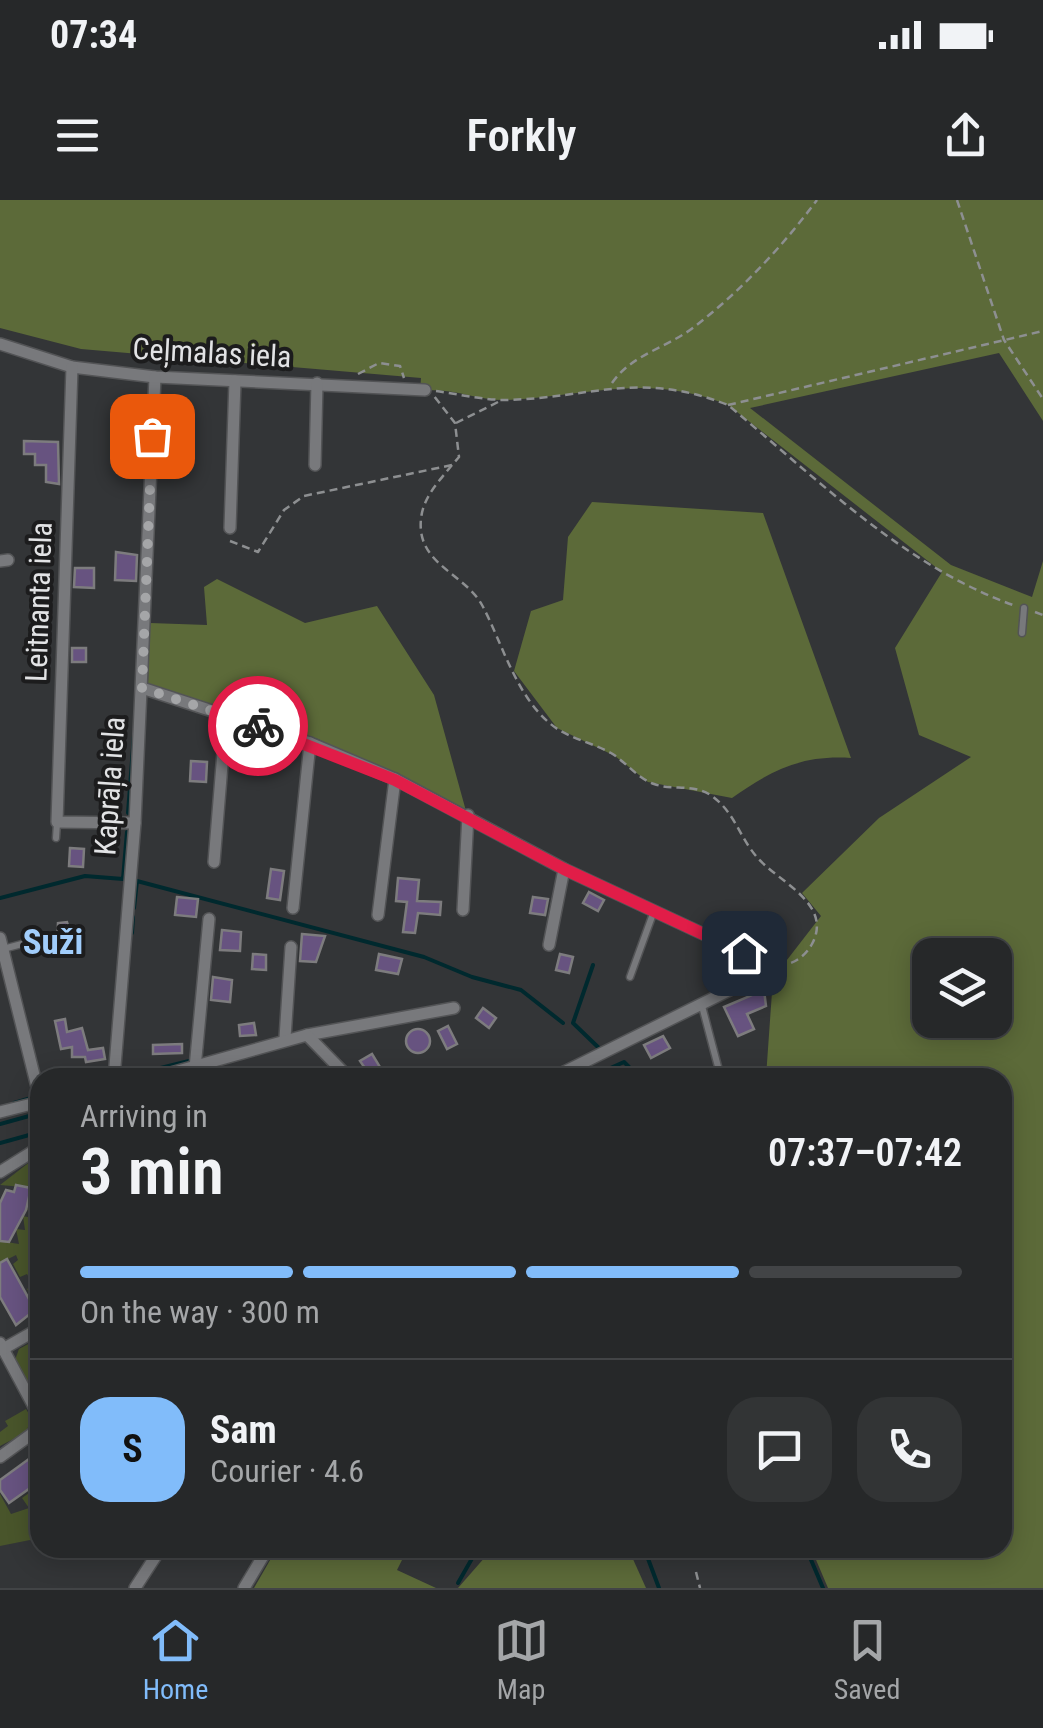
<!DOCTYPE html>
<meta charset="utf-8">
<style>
body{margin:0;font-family:"Roboto Condensed",sans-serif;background:#323435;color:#f1f3f6;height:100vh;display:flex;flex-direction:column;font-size:38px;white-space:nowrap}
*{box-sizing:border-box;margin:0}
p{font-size:32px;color:#a4a6a8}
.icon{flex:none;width:55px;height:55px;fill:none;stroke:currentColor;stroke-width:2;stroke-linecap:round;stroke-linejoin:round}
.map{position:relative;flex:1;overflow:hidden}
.side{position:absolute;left:30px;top:868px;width:982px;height:490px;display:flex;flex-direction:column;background:#262829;border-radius:30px;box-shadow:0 5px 25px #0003,0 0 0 2px #424446}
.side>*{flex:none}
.tools{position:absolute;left:912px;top:738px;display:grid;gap:20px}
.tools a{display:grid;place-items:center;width:100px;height:100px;border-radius:20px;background:#262829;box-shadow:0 5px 25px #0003,0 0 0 2px #424446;font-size:50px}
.pin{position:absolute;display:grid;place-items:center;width:85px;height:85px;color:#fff;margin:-42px;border-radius:20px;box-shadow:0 5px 15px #0006}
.courier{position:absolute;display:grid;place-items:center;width:100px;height:100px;margin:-50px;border:8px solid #e11d48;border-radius:50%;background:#fff;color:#222;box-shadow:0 2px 12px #0007}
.overview em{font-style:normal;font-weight:600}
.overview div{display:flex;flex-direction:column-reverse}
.overview{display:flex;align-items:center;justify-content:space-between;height:170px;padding:0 50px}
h1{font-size:65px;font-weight:600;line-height:75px}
.bar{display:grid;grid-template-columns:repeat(4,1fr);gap:15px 10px;align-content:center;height:120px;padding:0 50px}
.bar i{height:12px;border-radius:8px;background:#424446}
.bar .active{background:#81bcfa}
.bar p{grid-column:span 4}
.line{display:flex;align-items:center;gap:25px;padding:0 50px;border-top:2px solid #424446}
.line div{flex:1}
.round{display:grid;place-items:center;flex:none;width:105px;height:105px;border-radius:30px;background:#323435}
.status{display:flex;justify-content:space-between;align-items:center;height:70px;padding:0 50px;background:#262829;direction:ltr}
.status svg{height:28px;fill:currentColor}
header{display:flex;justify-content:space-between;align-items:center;height:130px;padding:0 50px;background:#262829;font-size:45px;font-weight:600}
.tab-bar{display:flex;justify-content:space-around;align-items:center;height:140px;border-top:2px solid #424446;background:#262829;font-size:28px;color:#a4a6a8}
.tab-bar a{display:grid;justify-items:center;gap:5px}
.tab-bar .active{color:#81bcfa}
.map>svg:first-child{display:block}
.green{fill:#49552b}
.forest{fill:#5c6a39;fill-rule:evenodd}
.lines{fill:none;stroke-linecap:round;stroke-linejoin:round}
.stream{stroke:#00292e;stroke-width:4}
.building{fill:#675380;stroke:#7d7c7e;stroke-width:2.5}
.service-casing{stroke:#535456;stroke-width:9}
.minor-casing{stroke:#535456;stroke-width:14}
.path{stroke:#8d8f91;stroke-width:2.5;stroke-dasharray:8 5;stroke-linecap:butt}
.service{stroke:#78797c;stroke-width:6}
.minor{stroke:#78797c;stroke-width:11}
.done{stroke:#a5a6a8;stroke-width:10;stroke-dasharray:0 18}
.route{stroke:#e11d48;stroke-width:12}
.labels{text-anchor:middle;stroke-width:8;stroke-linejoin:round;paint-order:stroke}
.street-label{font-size:30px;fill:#e2e3e5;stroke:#1c1c1d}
.quarter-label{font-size:35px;font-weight:bold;fill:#a1cdfb;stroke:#1c1c1d}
</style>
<div class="status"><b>07:34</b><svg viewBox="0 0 49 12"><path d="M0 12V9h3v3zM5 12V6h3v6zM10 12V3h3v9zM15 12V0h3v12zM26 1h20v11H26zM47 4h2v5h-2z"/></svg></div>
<header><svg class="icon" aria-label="menu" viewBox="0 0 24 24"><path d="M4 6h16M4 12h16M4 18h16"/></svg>Forkly<svg class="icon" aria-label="share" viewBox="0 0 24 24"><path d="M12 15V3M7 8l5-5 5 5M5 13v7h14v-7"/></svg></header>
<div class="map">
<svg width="1043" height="1388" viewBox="0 0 1043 1388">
<rect width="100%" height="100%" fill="#333537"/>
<g class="green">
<path d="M40,954V998L34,996L35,988L0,985Z"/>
<path d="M40,999V1099L34,1102L27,1089L33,1085L27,1074L20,1077L13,1064L18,1060L16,1055L0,1063V1041L19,1044L16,1029L25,1030L23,1016L32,1018L34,1012L27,1010L29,1002L38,1004Z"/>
<path d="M30,1143L40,1160V1204L15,1160L19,1149Z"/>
<path d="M26,1209L32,1219L25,1233L0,1246V1232L8,1226L5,1221Z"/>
<path d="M29,1293L33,1298L40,1293V1338L0,1346V1294L11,1314L29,1308L22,1298Z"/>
</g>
<g class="forest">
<path d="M0,0H1043V221L999,153L750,208L951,365L1032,397L1043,361V1388H828L811,1348H1002V878L766,877L773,778L821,716L802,693L879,618L971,557L919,535L895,448L942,372L728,205C645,172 588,197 505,200C478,201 446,185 420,192L421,178L81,149L0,128ZM930,755H995V820H930Z"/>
<path d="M592,302L763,313L851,558C801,555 772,570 732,598L648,582L615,556L557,528L514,471L531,411L563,400L568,337Z"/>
<path d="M217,379L305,423L377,406L434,495L466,611L318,539L148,484L150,423L207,425L204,387Z"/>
<path d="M277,1348H408L397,1370L436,1388H254Z"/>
<path d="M493,1348H628L646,1388H458Z"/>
</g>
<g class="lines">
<g class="stream">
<path d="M128,613L134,535"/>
<path d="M0,698L85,676L123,679L127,632"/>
<path d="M134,708L137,681L424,757L472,777L521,790L563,823"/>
<path d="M132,733L133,717"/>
<path d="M593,765L573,823L600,849"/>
<path d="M120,878L189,861"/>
<path d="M588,878L624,862L640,878"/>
<path d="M14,903L31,898"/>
<path d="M0,924L40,913"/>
<path d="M0,943L40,932"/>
<path d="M644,1348L659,1388"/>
<path d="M806,1348L823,1388"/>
<path d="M458,1383L478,1348"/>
</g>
</g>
<g class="building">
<path d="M24,241L58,242L59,284L46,282V265H35V254H24Z"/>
<path d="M116,352L137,355L136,381L115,380Z"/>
<path d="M75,368H94V388L74,387Z"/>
<rect x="72" y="448" width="14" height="14"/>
<path d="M191,561L207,562L206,582L190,581Z"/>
<path d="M70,648L84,649L83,667L69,666Z"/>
<path d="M271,669L284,671L280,700L267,698Z"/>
<path d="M398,678L419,680L417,701L441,702L440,715L418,713L415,733L403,732L407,702L396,701Z"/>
<path d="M589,692L604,700L598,711L583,703Z"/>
<path d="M177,697L198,699L196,717L175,715Z"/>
<path d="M533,697L548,699L545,715L530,713Z"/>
<path d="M67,722L75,749H57L58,723Z"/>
<path d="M222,730L241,732L240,751L220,750Z"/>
<path d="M302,734L325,736L316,762L300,761Z"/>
<path d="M720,752L734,759L727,772L714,765Z"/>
<path d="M253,754L266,755V770L252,769Z"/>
<path d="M379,754L402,759L398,774L376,770Z"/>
<path d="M560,754L573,757L569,773L556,770Z"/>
<path d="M213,777L232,780L230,802L211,800Z"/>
<path d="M764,790L766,806L747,814L754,829L738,836L724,807Z"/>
<path d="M483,808L496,818L489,828L476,818Z"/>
<path d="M65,819L67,832L82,828L88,850L103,848L105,859L86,862L85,857H72V847L61,849L55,821Z"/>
<path d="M254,823L256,835L240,836L239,825Z"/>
<path d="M448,826L457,844L447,849L438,831Z"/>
<circle cx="418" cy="841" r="12"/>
<path d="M663,836L670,848L651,858L644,845Z"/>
<path d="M182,844V853L153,854V845Z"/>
<path d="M372,854L380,867L369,874L360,861Z"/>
<path d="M16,985L31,988L26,1010L9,1042L0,1041V1003L6,990L14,992Z"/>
<path d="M7,1059L35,1110L16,1125L0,1097V1063Z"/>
<path d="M40,1251V1281L9,1303L0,1290V1280Z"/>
</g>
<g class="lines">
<g class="service-casing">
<g id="service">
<path d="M1022,433L1024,408"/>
<path d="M56,638L57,623"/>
<path d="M3,749L52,736"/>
<path d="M630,777L654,711"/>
<path d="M702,806L721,878"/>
</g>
</g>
<g class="minor-casing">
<g id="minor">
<path d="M0,144L72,167L155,177L425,190"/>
<path d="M72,167L57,622L135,623"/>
<path d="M315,265L317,183"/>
<path d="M230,328L235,181"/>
<path d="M0,361L8,360"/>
<path d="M142,488L310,543L395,579L564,669L744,753L756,764V777L552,878"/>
<path d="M214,662L226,516"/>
<path d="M293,708L310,543"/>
<path d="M463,710L468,615"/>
<path d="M378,715L395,579"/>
<path d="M0,738L40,899"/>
<path d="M549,745L564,669"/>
<path d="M307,835L454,808"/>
<path d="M285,838L291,747"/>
<path d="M195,868L209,719"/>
<path d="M114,878L135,623L155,177"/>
<path d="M153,878L307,835L349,878"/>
<path d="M0,912L40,902"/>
<path d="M0,972L40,947"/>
<path d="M0,1143L40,1218"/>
<path d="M3,1149L40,1128"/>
<path d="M0,1257L40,1228"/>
<path d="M135,1388L161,1348"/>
<path d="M244,1388L268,1348"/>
</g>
</g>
<g class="path">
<path d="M957,0L1004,140L1043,199"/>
<path d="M358,174L379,163L400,166L404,178"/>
<path d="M612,183C632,154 667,148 694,127C741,91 782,47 817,0"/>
<path d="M436,191C458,194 483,200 506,200C592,198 639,170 728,205C815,277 904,366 1013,405"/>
<path d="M728,205L1043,131"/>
<path d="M456,223L498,202"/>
<path d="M452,265C436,285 418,302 421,331C425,366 466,376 482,405C503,444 517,501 556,528C572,539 593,543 611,553C626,562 637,578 654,584C673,591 694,583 712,596C735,613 739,636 756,656C776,681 834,703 812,744C802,762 786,766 767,769"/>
<path d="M230,341L258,352L284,310L304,296L452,265L459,257L455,223L434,196"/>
<path d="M1035,412L1043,415"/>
<path d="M696,1372L700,1388"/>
</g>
<use href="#service" class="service"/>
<use href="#minor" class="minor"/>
</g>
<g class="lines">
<path class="done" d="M152,236L142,488L258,526"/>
<path class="route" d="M258,526L395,580L564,669L744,753"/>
</g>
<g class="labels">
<g class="street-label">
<text transform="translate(212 153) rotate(3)" y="10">Ceļmalas iela</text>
<text transform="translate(39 402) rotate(-88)" y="10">Leitnanta iela</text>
<text transform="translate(110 586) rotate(-86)" y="10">Kaprāļa iela</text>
</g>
<g class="quarter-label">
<text x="53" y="754">Suži</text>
</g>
</g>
</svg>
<div class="tools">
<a><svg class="icon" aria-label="layers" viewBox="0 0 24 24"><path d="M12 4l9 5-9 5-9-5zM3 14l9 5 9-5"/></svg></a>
</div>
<div class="pin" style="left:152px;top:236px;background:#ea580c"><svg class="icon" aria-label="bag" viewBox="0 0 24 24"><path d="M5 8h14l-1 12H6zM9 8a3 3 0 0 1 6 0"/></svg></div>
<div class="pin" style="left:744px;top:753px;background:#1f2937"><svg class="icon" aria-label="home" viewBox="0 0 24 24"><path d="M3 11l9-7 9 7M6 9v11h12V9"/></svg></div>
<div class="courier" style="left:258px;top:526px"><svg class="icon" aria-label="bike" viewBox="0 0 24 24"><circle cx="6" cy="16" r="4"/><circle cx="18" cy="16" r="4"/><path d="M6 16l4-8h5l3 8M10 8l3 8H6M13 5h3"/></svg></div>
<section class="side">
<div class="overview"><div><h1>3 min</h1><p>Arriving in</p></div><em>07:37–07:42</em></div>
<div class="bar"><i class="active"></i><i class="active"></i><i class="active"></i><i></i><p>On the way · 300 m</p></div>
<div class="line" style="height:180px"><b class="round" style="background:#81bcfa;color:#111">S</b><div><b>Sam</b><p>Courier · 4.6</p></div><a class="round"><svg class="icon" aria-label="chat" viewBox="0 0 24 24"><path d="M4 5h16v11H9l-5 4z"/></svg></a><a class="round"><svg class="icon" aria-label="phone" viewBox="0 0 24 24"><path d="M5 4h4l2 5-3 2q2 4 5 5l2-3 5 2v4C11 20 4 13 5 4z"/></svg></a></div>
</section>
</div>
<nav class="tab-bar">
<a class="active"><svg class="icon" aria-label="home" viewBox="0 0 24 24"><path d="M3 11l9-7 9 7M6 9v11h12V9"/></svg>Home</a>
<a><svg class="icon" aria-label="map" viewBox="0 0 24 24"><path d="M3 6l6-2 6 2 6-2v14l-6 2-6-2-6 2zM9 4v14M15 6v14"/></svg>Map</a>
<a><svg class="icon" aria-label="saved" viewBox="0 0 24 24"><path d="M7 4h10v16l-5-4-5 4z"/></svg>Saved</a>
</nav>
